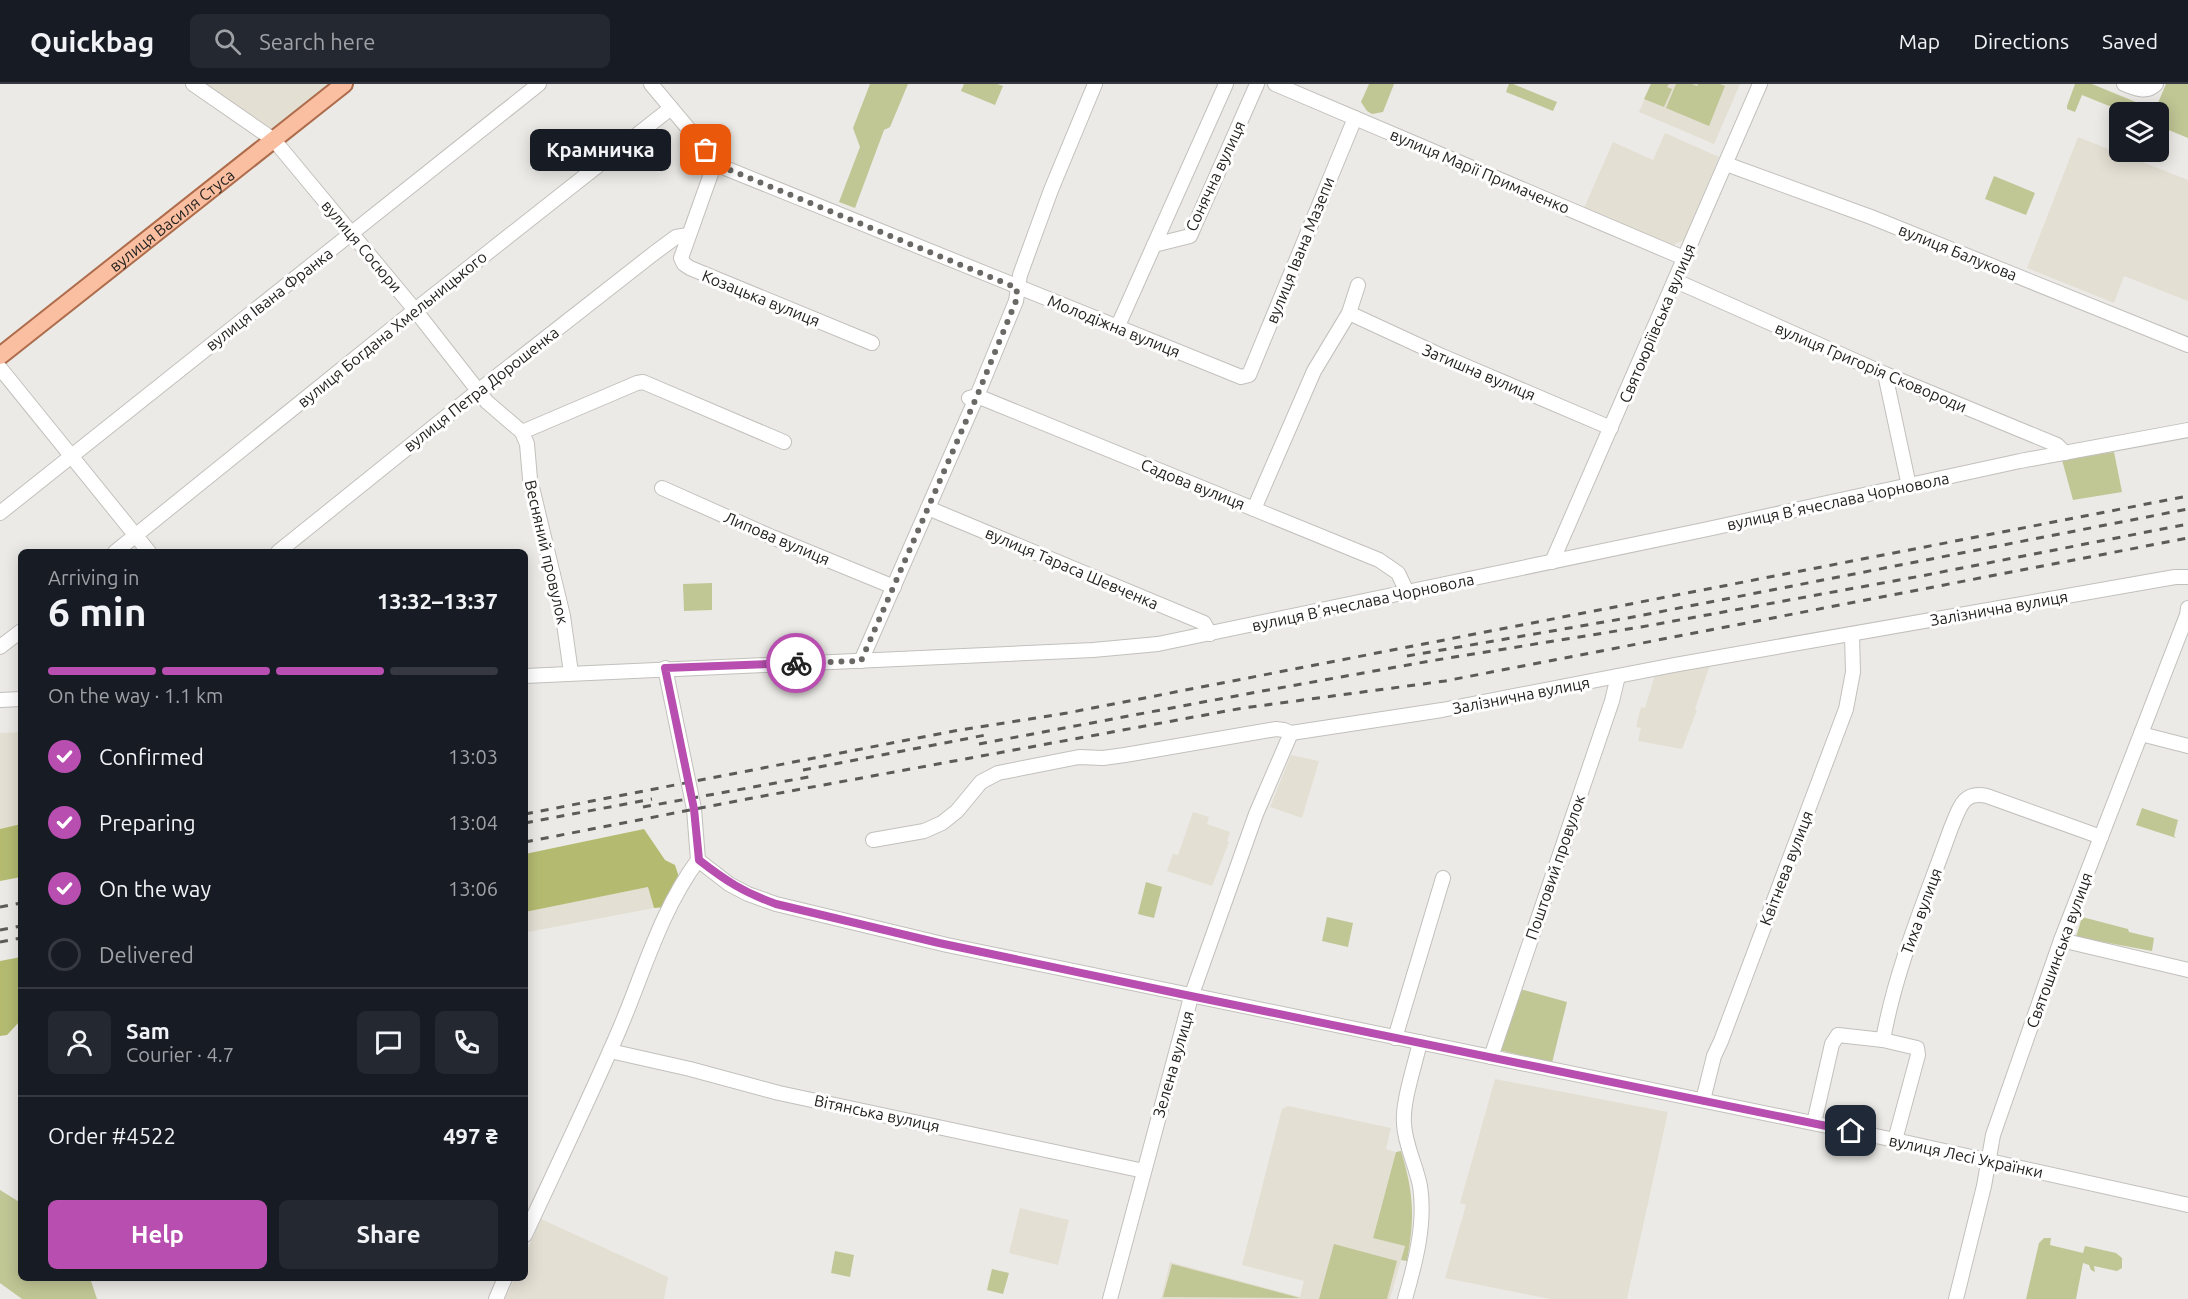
<!DOCTYPE html>
<meta charset="utf-8">
<style>
body{margin:0;font-family:Ubuntu,sans-serif;background:#242831;color:#f1f3f6;height:100vh;display:flex;flex-direction:column;font-size:22px;white-space:nowrap}
*{box-sizing:border-box;margin:0}
p{font-size:20px;color:#9ea1a6}
.icon{flex:none;width:33px;height:33px;fill:none;stroke:currentColor;stroke-width:2;stroke-linecap:round;stroke-linejoin:round}
.map{position:relative;flex:1;overflow:hidden}
.sheet{position:absolute;left:18px;top:465px;width:510px;height:732px;display:flex;flex-direction:column;background:#171b24;border-radius:9px;box-shadow:0 3px 15px #0003}
.sheet>*{flex:none}
.tools{position:absolute;left:2109px;top:18px;display:grid;gap:12px}
.tools a{display:grid;place-items:center;width:60px;height:60px;border-radius:9px;background:#171b24;box-shadow:0 3px 15px #0003;font-size:30px}
.pin{position:absolute;display:grid;place-items:center;width:51px;height:51px;color:#fff;margin:-26px;border-radius:12px;box-shadow:0 3px 9px #0006}
.courier{position:absolute;display:grid;place-items:center;width:60px;height:60px;margin:-30px;border:4px solid #b84fb0;border-radius:50%;background:#fff;color:#222;box-shadow:0 2px 8px #0007}
.bubble{position:absolute;height:42px;border-radius:9px;background:#171b24;box-shadow:0 3px 15px #0003;font-size:20px;font-weight:700;line-height:42px;text-align:center}
.headline em{font-style:normal;font-weight:700}
.headline div{display:flex;flex-direction:column-reverse}
.headline{display:flex;align-items:center;justify-content:space-between;height:102px;padding:0 30px}
h1{font-size:39px;font-weight:700;line-height:45px}
.bar{display:grid;grid-template-columns:repeat(4,1fr);gap:9px 6px;align-content:center;height:72px;padding:0 30px}
.bar i{height:8px;border-radius:4px;background:#363941}
.bar .active{background:#b84fb0}
.bar p{grid-column:span 4}
.line{display:flex;align-items:center;gap:15px;padding:0 30px;border-top:2px solid #363941}
.line div{flex:1}
.round{display:grid;place-items:center;flex:none;width:63px;height:63px;border-radius:9px;background:#242831}
ol{padding:0 30px;list-style:none}
li{display:flex;align-items:center;gap:18px;height:66px}
li p{margin-inline-start:auto}
li .icon{padding:6px;border-radius:50%;background:#b84fb0;color:#fff;stroke-width:4}
li:last-child{color:#9ea1a6}
li i{width:33px;height:33px;border:3px solid #363941;border-radius:50%}
.primary-button{display:flex;gap:12px;margin-top:auto;padding:12px 30px}
.primary-button a{flex:1;height:69px;border-radius:9px;background:#b84fb0;color:#fff;font-size:24px;font-weight:700;line-height:69px;text-align:center}
.primary-button a+a{background:#242831;color:#f1f3f6}
header{display:flex;align-items:center;gap:36px;box-sizing:border-box;height:84px;padding:0 30px;background:#171b24;border-bottom:2px solid #363941}
header strong{font-size:28px}
nav{display:flex;gap:33px;margin-inline-start:auto;font-size:21px}
.search{width:420px;height:54px;background:#242831;display:flex;align-items:center;gap:15px;box-sizing:border-box;padding:0 21px;border-radius:9px;color:#9ea1a6;font-size:22px}
.map>svg:first-child{display:block}
.built{fill:#e4dfd3}
.green{fill:#c1c695}
.forest{fill:#b4bb71}
.lines{fill:none;stroke-linecap:round;stroke-linejoin:round}
.minor-casing{stroke:#c2c0bc;stroke-width:16}
.major-casing{stroke:#ad6c4b;stroke-width:20}
.minor{stroke:#fff;stroke-width:14}
.major{stroke:#fabea0;stroke-width:16}
.rail{stroke:#5c5b59;stroke-width:3;stroke-dasharray:8 8;stroke-linecap:butt}
.done{stroke:#6a6966;stroke-width:6;stroke-dasharray:0 10.8}
.route{stroke:#b84fb0;stroke-width:8}
.labels{text-anchor:middle;stroke-width:6;stroke-linejoin:round;paint-order:stroke}
.street-label{font-size:16px;fill:#242321;stroke:#fff}
</style>
<header>
<strong>Quickbag</strong>
<div class="search"><svg class="icon" aria-label="search" viewBox="0 0 24 24"><circle cx="10" cy="10" r="6"/><path d="M15 15l6 6"/></svg>Search here</div>
<nav><a>Map</a><a>Directions</a><a>Saved</a></nav>
</header>
<div class="map">
<svg width="2188" height="1215" viewBox="0 0 2188 1215">
<rect width="100%" height="100%" fill="#eceae6"/>
<g class="built">
<path d="M206,0H335L277,48Z"/>
<path d="M1651,0H1740L1714,60L1639,28Z"/>
<path d="M1665,49L1719,73L1684,156L1673,161L1584,124L1613,58L1653,76Z"/>
<path d="M2078,53L2188,96V217L2124,192L2114,219L2027,184Z"/>
<path d="M1710,581L1695,625L1697,626L1682,665L1638,657L1641,644L1636,643L1641,623L1645,624L1655,591Z"/>
<path d="M21,648V740L0,745V649Z"/>
<path d="M1291,671L1319,677L1302,734L1270,723Z"/>
<path d="M1193,728L1209,733L1207,740L1230,748L1227,757L1229,758L1212,802L1167,787L1173,770L1178,771Z"/>
<path d="M648,803L654,824L528,848L525,828Z"/>
<path d="M1495,995L1668,1028L1627,1215H1550L1445,1194L1466,1121L1460,1119Z"/>
<path d="M1288,1022L1391,1044L1386,1065L1396,1068L1373,1153L1405,1162L1390,1215H1161L1170,1178L1300,1213L1304,1197L1242,1181L1282,1025Z"/>
<path d="M1020,1124L1069,1136L1058,1181L1009,1169Z"/>
<path d="M541,1135L668,1193L664,1215H505L515,1194H525V1171Z"/>
</g>
<g class="green">
<path d="M870,0H908L890,43L884,46L855,124L839,118L860,63L853,44Z"/>
<path d="M964,0H997L1003,2L995,21L961,7Z"/>
<path d="M1369,0H1394L1383,28L1372,30L1367,27L1361,18Z"/>
<path d="M1509,0H1513L1557,18L1553,27L1506,8Z"/>
<path d="M1651,0H1669L1667,3L1672,5L1664,23L1644,15Z"/>
<path d="M1676,0H1692L1697,2L1698,0H1720L1725,2L1709,42L1666,24Z"/>
<path d="M2075,0H2092L2155,26L2166,0H2188V54L2159,42L2158,28H2124L2082,11L2075,28L2067,25V22Z"/>
<path d="M1994,92L2035,109L2026,131L1985,115Z"/>
<path d="M2114,368L2122,408L2073,416L2062,376Z"/>
<path d="M712,499V526L684,527L683,500Z"/>
<path d="M2142,724L2178,736L2174,752L2176,754L2136,741Z"/>
<path d="M1146,798L1162,803L1154,834L1138,830Z"/>
<path d="M1327,833L1353,839L1348,863L1322,857Z"/>
<path d="M2082,833L2128,845L2129,848L2154,854L2152,867L2076,853Z"/>
<path d="M1520,905L1567,918L1552,979L1499,966Z"/>
<path d="M1401,1067C1414,1110 1415,1134 1407,1177L1401,1176L1405,1162L1373,1154L1396,1068Z"/>
<path d="M0,1106L21,1119V1194H90L97,1215H22L0,1199Z"/>
<path d="M2044,1154H2051L2050,1161L2083,1169L2085,1162L2116,1169L2122,1174V1184L2117,1187L2094,1182L2095,1188L2091,1186L2089,1181L2083,1179L2076,1215H2026L2039,1159Z"/>
<path d="M1334,1160L1397,1177L1387,1215H1319Z"/>
<path d="M835,1167L854,1171L850,1193L831,1189Z"/>
<path d="M1172,1180L1300,1214L1163,1213Z"/>
<path d="M992,1185L1009,1189L1003,1210L987,1206Z"/>
</g>
<g class="forest">
<path d="M21,740V793L0,797V745Z"/>
<path d="M644,745L665,776L675,781L680,796L666,823L654,824L648,803L525,828V770Z"/>
<path d="M21,873V936L7,951L0,952V877Z"/>
</g>
<g class="lines">
<g class="minor-casing">
<g id="minor">
<path d="M193,0L274,56L415,226L487,318L522,348L527,360L530,395L563,532L571,589"/>
<path d="M651,0L718,80L725,84L1241,293L1249,291L1355,34"/>
<path d="M1275,0L1684,174"/>
<path d="M2124,0C2135,4 2146,10 2156,0"/>
<path d="M718,80L712,87L681,174L684,180L690,184L872,259"/>
<path d="M1726,80L1871,133L2188,261"/>
<path d="M1154,161L1190,152L1257,0"/>
<path d="M1676,197L1885,290L2057,361L2065,369"/>
<path d="M1349,229L1442,272L1611,344"/>
<path d="M1117,244L1226,0"/>
<path d="M0,284L149,468"/>
<path d="M1885,290L1909,402"/>
<path d="M969,314L977,312L1379,476L1398,489L1407,508"/>
<path d="M522,348L637,299L643,298L784,358"/>
<path d="M662,404L772,453L894,503"/>
<path d="M928,424L1204,539L1210,550"/>
<path d="M1254,425L1314,287L1349,229L1358,201"/>
<path d="M0,429L539,0"/>
<path d="M115,468L415,226L671,24"/>
<path d="M278,468L478,307L653,170L676,153L688,151"/>
<path d="M1552,478L1760,0"/>
<path d="M0,563L21,547"/>
<path d="M861,577L977,312L1016,217L1020,191L1051,106L1095,0"/>
<path d="M525,592L1093,566L1158,560L1708,445L2020,377L2188,346"/>
<path d="M0,616L21,615"/>
<path d="M2141,650L2188,662"/>
<path d="M873,756L924,747L942,739L957,727L981,698L998,689L1079,673L1103,674L1125,671L1276,645L1284,646L1291,649L1442,626L1674,581L2175,493H2188"/>
<path d="M698,776L729,800L748,810L776,820L947,861L1895,1056L2188,1121"/>
<path d="M2061,856L2188,886"/>
<path d="M1395,954L1443,794"/>
<path d="M1883,956C1896,883 1926,814 1951,744C1959,726 1962,706 1987,712L2101,753"/>
<path d="M610,967L690,985L779,1009L1144,1087"/>
<path d="M1491,973L1612,617L1618,592"/>
<path d="M1703,1016L1714,972L1721,957L1846,625L1853,588L1852,550"/>
<path d="M1814,1039L1832,960L1838,951L1883,956L1917,964L1918,971L1895,1056"/>
<path d="M525,1151C557,1082 590,1014 620,944C644,887 661,826 698,776L694,725L665,584"/>
<path d="M496,1215L505,1194"/>
<path d="M1110,1215L1191,913L1256,730L1291,649"/>
<path d="M1405,1215C1415,1180 1426,1139 1420,1102C1416,1081 1405,1061 1404,1040C1402,1018 1415,981 1420,958"/>
<path d="M1956,1215L1984,1102L1993,1051L2061,856L2187,531L2188,524"/>
</g>
</g>
<g class="major-casing">
<g id="major">
<path id="s1" d="M0,272L344,0"/>
</g>
</g>
<use href="#minor" class="minor"/>
<use href="#major" class="major"/>
<g class="rail">
<path d="M1407,572L1633,533L2188,425"/>
<path d="M979,660L1257,608L1430,577L1641,543L1921,492L2188,440"/>
<path d="M803,686L991,650"/>
<path d="M643,723L814,692"/>
<path d="M525,730L954,647L1067,629L2188,412"/>
<path d="M525,739L652,715"/>
<path d="M525,758L747,715L1243,624L1445,597L2188,454"/>
<path d="M0,823L21,819"/>
<path d="M0,846L21,842"/>
<path d="M0,858L21,854"/>
</g>
</g>
<g class="lines">
<path class="done" d="M706,66L718,80L725,84L1017,204L1016,217L977,312L861,577L796,579"/>
<path class="route" d="M796,579L665,584L694,725L699,776C726,797 743,808 776,820L939,859L1181,910L1851,1047"/>
</g>
<g class="labels">
<g class="street-label">
<text transform="translate(1480 87) rotate(23)" y="6">вулиця Марії Примаченко</text>
<text transform="translate(1215 92) rotate(-65)" y="6">Сонячна вулиця</text>
<text dy="6" stroke="none"><textPath href="#s1" startOffset="219">вулиця Василя Стуса</textPath></text>
<text transform="translate(362 162) rotate(50)" y="6">вулиця Сосюри</text>
<text transform="translate(1300 166) rotate(-68)" y="6">вулиця Івана Мазепи</text>
<text transform="translate(1958 168) rotate(22)" y="6">вулиця Балукова</text>
<text transform="translate(761 214) rotate(22)" y="6">Козацька вулиця</text>
<text transform="translate(269 215) rotate(-38)" y="6">вулиця Івана Франка</text>
<text transform="translate(1657 239) rotate(-67)" y="6">Святоюріївська вулиця</text>
<text transform="translate(1114 242) rotate(22)" y="6">Молодіжна вулиця</text>
<text transform="translate(392 245) rotate(-39)" y="6">вулиця Богдана Хмельницького</text>
<text transform="translate(1871 283) rotate(23)" y="6">вулиця Григорія Сковороди</text>
<text transform="translate(1479 288) rotate(23)" y="6">Затишна вулиця</text>
<text transform="translate(481 305) rotate(-38)" y="6">вулиця Петра Дорошенка</text>
<text transform="translate(1193 400) rotate(22)" y="6">Садова вулиця</text>
<text transform="translate(1838 417) rotate(-12)" y="6">вулиця Вʼячеслава Чорновола</text>
<text transform="translate(777 454) rotate(23)" y="6">Липова вулиця</text>
<text transform="translate(547 468) rotate(77)" y="6">Весняний провулок</text>
<text transform="translate(1072 484) rotate(23)" y="6">вулиця Тараса Шевченка</text>
<text transform="translate(1363 518) rotate(-12)" y="6">вулиця Вʼячеслава Чорновола</text>
<text transform="translate(1999 524) rotate(-10)" y="6">Залізнична вулиця</text>
<text transform="translate(1521 611) rotate(-11)" y="6">Залізнична вулиця</text>
<text transform="translate(1555 783) rotate(-71)" y="6">Поштовий провулок</text>
<text transform="translate(1786 784) rotate(-69)" y="6">Квітнева вулиця</text>
<text transform="translate(1921 827) rotate(-70)" y="6">Тиха вулиця</text>
<text transform="translate(2059 866) rotate(-70)" y="6">Святошинська вулиця</text>
<text transform="translate(1173 980) rotate(-74)" y="6">Зелена вулиця</text>
<text transform="translate(877 1029) rotate(12)" y="6">Вітянська вулиця</text>
<text transform="translate(1966 1072) rotate(12)" y="6">вулиця Лесі Українки</text>
</g>
</g>
</svg>
<div class="tools">
<a><svg class="icon" aria-label="layers" viewBox="0 0 24 24"><path d="M12 4l9 5-9 5-9-5zM3 14l9 5 9-5"/></svg></a>
</div>
<div class="pin" style="left:706px;top:66px;background:#ea580c"><svg class="icon" aria-label="bag" viewBox="0 0 24 24"><path d="M5 8h14l-1 12H6zM9 8a3 3 0 0 1 6 0"/></svg></div>
<div class="pin" style="left:1851px;top:1047px;background:#1f2937"><svg class="icon" aria-label="home" viewBox="0 0 24 24"><path d="M3 11l9-7 9 7M6 9v11h12V9"/></svg></div>
<div class="courier" style="left:796px;top:579px"><svg class="icon" aria-label="bike" viewBox="0 0 24 24"><circle cx="6" cy="16" r="4"/><circle cx="18" cy="16" r="4"/><path d="M6 16l4-8h5l3 8M10 8l3 8H6M13 5h3"/></svg></div>
<div class="bubble" style="left:530px;top:45px;width:141px">Крамничка</div>
<section class="sheet">
<div class="headline"><div><h1>6 min</h1><p>Arriving in</p></div><em>13:32–13:37</em></div>
<div class="bar"><i class="active"></i><i class="active"></i><i class="active"></i><i></i><p>On the way · 1.1 km</p></div>
<ol>
<li><svg class="icon" aria-label="check" viewBox="0 0 24 24"><path d="M5 12l5 5 9-10"/></svg>Confirmed<p>13:03</p></li>
<li><svg class="icon" aria-label="check" viewBox="0 0 24 24"><path d="M5 12l5 5 9-10"/></svg>Preparing<p>13:04</p></li>
<li><svg class="icon" aria-label="check" viewBox="0 0 24 24"><path d="M5 12l5 5 9-10"/></svg>On the way<p>13:06</p></li>
<li><i></i>Delivered</li>
</ol>
<div class="line" style="height:108px"><a class="round"><svg class="icon" aria-label="person" viewBox="0 0 24 24"><circle cx="12" cy="8" r="4"/><path d="M4 21q1-7 8-7t8 7"/></svg></a><div><b>Sam</b><p>Courier · 4.7</p></div><a class="round"><svg class="icon" aria-label="chat" viewBox="0 0 24 24"><path d="M4 5h16v11H9l-5 4z"/></svg></a><a class="round"><svg class="icon" aria-label="phone" viewBox="0 0 24 24"><path d="M5 4h4l2 5-3 2q2 4 5 5l2-3 5 2v4C11 20 4 13 5 4z"/></svg></a></div>
<div class="line" style="height:78px"><div>Order #4522</div><b>497 ₴</b></div>
<div class="primary-button"><a>Help</a><a>Share</a></div>
</section>
</div>
